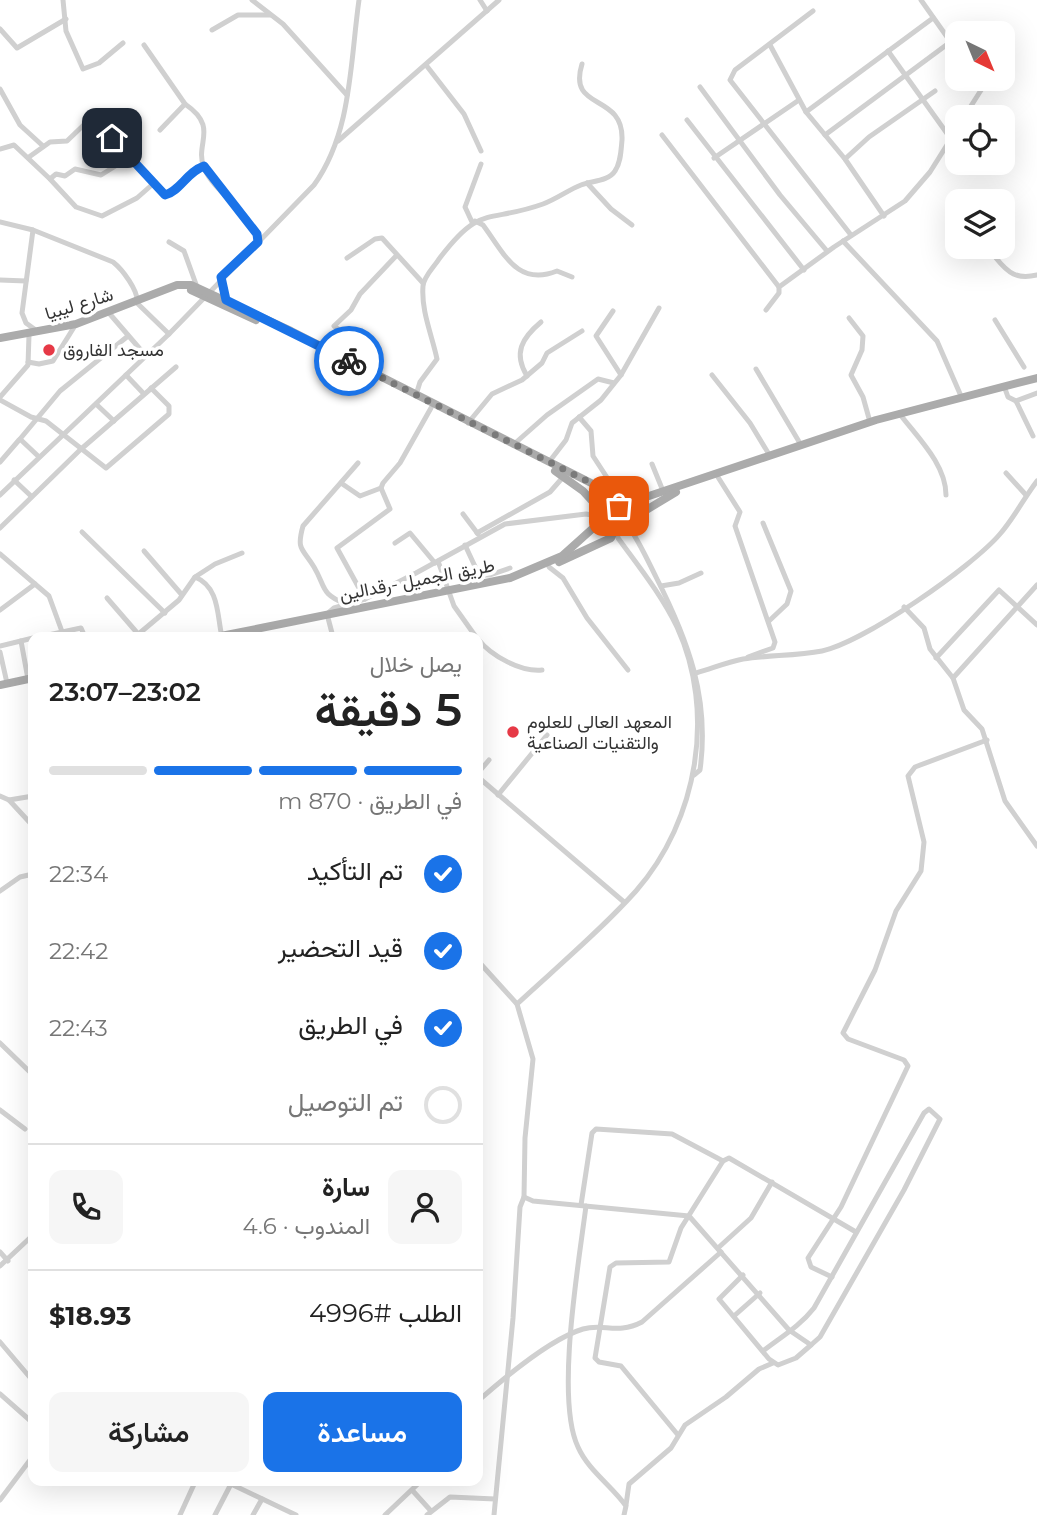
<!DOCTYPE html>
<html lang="ar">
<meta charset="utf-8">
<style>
body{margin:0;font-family:Montserrat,Vazirmatn,sans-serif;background:#f6f6f6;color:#222;direction:rtl;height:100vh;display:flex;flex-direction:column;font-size:26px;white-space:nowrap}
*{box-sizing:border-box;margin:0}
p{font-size:23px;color:#767676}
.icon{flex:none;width:38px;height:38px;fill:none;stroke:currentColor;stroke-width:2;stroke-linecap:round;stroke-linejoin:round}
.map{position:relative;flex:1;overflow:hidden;direction:ltr}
.panel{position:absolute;left:28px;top:632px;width:455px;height:854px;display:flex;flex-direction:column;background:#fff;border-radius:14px;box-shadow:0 7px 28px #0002;direction:rtl}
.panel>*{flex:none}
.needle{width:46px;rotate:137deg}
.tools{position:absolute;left:945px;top:21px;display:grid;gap:14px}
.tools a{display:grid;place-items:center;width:70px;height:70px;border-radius:14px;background:#fff;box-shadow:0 7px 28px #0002;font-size:35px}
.pin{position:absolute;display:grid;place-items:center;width:60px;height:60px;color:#fff;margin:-30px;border-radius:14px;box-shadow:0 4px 10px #0006}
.courier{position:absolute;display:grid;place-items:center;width:70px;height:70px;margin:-35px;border:5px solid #1a73e8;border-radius:50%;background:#fff;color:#222;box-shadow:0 2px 9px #0007}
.overview em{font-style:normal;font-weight:600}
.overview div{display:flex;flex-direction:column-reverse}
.overview{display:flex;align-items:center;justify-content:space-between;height:119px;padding:0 21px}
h1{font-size:46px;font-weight:600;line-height:52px}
.bar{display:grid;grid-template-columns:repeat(4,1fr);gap:10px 7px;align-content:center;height:84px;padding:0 21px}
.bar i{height:9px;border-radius:5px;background:#e0e0e0}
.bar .current{background:#1a73e8}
.bar p{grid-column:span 4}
.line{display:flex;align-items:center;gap:18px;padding:0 21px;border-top:2px solid #e0e0e0}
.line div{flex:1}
.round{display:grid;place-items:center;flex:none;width:74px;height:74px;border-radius:14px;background:#f6f6f6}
ol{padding:0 21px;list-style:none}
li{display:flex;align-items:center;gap:21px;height:77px}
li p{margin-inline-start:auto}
li .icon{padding:7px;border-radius:50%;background:#1a73e8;color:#fff;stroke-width:4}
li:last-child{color:#767676}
li i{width:38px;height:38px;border:4px solid #e0e0e0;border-radius:50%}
.action{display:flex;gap:14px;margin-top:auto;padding:14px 21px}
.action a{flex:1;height:80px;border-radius:14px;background:#1a73e8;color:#fff;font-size:28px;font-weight:600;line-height:80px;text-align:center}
.action a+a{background:#f6f6f6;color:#222}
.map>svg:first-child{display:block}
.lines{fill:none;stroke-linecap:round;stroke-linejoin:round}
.minor{stroke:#d0d0d0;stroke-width:5}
.major{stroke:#ababab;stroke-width:8}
.done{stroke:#7a7a7a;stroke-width:7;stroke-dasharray:0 12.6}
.route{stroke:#1a73e8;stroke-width:9}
.poi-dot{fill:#e63946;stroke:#fff;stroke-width:2.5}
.labels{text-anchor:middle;stroke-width:7;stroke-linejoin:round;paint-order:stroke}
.street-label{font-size:18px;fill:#333;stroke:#fff}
.poi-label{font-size:18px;fill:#333;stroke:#fff;text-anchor:start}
</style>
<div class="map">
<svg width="1037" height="1515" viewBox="0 0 1037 1515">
<rect width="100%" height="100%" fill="#fff"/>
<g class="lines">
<g class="minor">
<path d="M63,0L66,31L83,69L99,63L123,43"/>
<path d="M252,0L283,24L347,95"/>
<path d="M480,0L487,11"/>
<path d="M921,0L957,51"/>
<path d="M813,11L735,70L730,80L851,235"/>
<path d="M0,29L17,48L66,19"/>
<path d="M212,30L238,15H270"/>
<path d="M144,45L185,104"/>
<path d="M770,45L806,112L845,159L884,216"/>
<path d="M888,51L951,139"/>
<path d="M426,65L464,114L481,151"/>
<path d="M700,87L780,195L827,251"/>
<path d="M0,89L20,125L43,146"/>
<path d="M806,112L933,18"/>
<path d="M964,117L983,87V79"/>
<path d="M687,120L804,270"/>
<path d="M160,130L185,104C220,128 194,143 204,168C216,196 253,211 258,242"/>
<path d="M662,135L779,287"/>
<path d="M825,135L949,43"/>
<path d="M338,141L499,0"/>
<path d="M0,149L14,145L50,179L56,174L65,176L75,169L101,175L130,157"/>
<path d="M29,157L50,142L67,141L92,117L165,195C180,191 187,171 204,166"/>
<path d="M714,158L799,100"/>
<path d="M845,159L869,137L935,91"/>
<path d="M50,179L76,207L102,216L137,198L154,183"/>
<path d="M587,183L611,209L632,225"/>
<path d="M475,221L483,225C504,253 517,287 557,271L572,277"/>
<path d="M0,222L33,230L113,262C122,269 139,291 137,303L169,334"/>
<path d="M472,222L465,207L481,164"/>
<path d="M33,230L22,313L26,323L37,331"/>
<path d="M843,241L937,341L961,396"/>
<path d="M169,242L184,251L197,287"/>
<path d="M347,258L375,239L382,238L423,283"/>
<path d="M996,258C1008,273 1017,280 1037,275"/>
<path d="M221,277L226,300"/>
<path d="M0,280L26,281"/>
<path d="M766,310L779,293V287L834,247L905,201L930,172L957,129"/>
<path d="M613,311L596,336L621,375"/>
<path d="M109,313L146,356"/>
<path d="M849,318L863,336L862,350L851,375L863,397L870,422"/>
<path d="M995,320L1024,367"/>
<path d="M348,360L351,339L334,326L351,310L360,294L396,256"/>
<path d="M28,362L39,364L53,361L76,324"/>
<path d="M756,369L801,445"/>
<path d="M126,375L144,394"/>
<path d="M712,375L750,423L770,456"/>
<path d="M527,376C513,353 522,338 541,322"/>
<path d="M1004,386L1008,397L1016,401L1033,436"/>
<path d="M416,395L420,382L437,359C432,335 421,311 423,286C424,276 434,267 439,259C481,203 487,224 543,204C557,199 568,190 581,185C591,181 609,181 615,171C621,162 621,150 622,140C624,92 567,112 582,64"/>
<path d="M0,397L28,365L29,335"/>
<path d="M0,400L31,417L46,421L106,468L169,414V406L151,388"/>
<path d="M1016,401L1037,393"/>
<path d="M96,404L114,421"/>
<path d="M899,413C917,437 946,464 946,495"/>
<path d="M579,417L591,431L593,456L608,479L603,488"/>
<path d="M468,423L492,394L522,380L542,363L547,353L582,331"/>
<path d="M513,445L547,415L598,379L614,383"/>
<path d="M38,456L20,439L60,391L128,336"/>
<path d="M0,462L19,440"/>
<path d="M549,462L566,440L572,423L601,400L621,375L659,308"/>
<path d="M652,464L663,491"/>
<path d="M1006,473L1026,495"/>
<path d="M716,474L740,512L735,526L775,642L773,648L748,657"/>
<path d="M14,480L31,496"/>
<path d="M341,483L360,496L381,488"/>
<path d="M0,495L169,334L314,185C352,132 350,63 359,0"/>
<path d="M463,514L478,534"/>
<path d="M763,523L791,591L787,604L769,621"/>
<path d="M627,524C639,541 647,559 656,577C688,640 710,698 700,770L694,775"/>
<path d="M0,528L80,450L176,367"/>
<path d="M82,532L165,613"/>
<path d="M477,533L550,492L564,476"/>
<path d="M395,543L410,533L435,563"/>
<path d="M465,545L479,575H490L510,568"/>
<path d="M144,551L182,595"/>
<path d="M0,554L49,596L64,637"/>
<path d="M438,561L454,606L476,637"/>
<path d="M549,567L563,578L587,618L628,670"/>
<path d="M195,577C220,587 217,617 222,637"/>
<path d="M661,586L679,583L701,573"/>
<path d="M107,598L139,635"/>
<path d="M365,599L337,548L390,509L381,488L383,483L400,463L431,408"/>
<path d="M346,604C320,594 326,587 314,567C303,548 296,551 303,526L358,463"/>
<path d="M904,607L924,628L930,649L953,678L964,710L982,729L1005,801L1037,846"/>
<path d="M0,610L35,584"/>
<path d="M39,637L81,628L85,637"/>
<path d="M135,637L179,600L195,577L215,564L242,553"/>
<path d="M333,637L327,614L334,608L365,599L416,573L505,524L586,514L597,516"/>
<path d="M478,639C491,656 521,672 542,670"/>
<path d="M21,641L28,679"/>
<path d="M0,646L33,638"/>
<path d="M0,652L7,683"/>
<path d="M936,658L999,590L1037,625"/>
<path d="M696,673C711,669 727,662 743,659C769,655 796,656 822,651C864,642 972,567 1000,534C1014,518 1024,498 1037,481"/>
<path d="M953,678L1037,585"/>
<path d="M478,773L489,760"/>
<path d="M478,777L624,902"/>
<path d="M498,795L547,735"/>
<path d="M0,796L9,800L33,826"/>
<path d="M9,800L33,796"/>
<path d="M0,891L20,877L33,874"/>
<path d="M478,961L517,1004L533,1059L525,1138L524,1197L520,1207L513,1318L494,1515"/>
<path d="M517,1004C557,967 600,931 636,891C698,820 716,712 677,627C661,594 639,567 618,538L617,531"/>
<path d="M0,1043L33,1075"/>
<path d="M0,1110L25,1129"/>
<path d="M524,1197L533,1201L689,1216L789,1330L811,1345L820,1337L904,1190L940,1119L929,1109L924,1113L814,1308C800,1326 781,1337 763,1351"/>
<path d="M581,1205L592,1133L596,1129L672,1134L723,1161"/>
<path d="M586,1206C579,1261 555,1399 578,1447C588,1470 612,1486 626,1506L624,1515"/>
<path d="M718,1248L751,1218L772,1182"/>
<path d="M0,1252L8,1261"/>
<path d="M0,1266L33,1235"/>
<path d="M743,1275L719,1299L769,1359L778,1365L796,1358L811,1345"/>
<path d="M832,1277L811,1267L808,1258L841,1207L908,1066L904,1060L848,1039L843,1033L875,970L896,911L921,871L924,842L908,776L915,767L987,740"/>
<path d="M734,1316L760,1293"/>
<path d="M0,1342L33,1381"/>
<path d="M0,1394L33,1423"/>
<path d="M478,1401C504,1378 550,1339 583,1329C604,1323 617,1335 642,1322L721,1252"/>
<path d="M678,1435L621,1366L599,1362L595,1358L610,1267L616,1263L669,1262L681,1228L723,1161L729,1158L856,1232"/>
<path d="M231,1484L296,1515"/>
<path d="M412,1490L431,1511"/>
<path d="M0,1500L33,1456"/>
<path d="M626,1505L629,1484L671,1448L685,1425L726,1397L759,1369L773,1363"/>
<path d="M180,1515L196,1480"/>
<path d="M215,1515L231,1484L226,1480"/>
<path d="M253,1515L262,1499"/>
<path d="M385,1515L422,1480"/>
<path d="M427,1515L450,1497L495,1499"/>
</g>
<g class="major">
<path d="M191,290L256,320"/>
<path d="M0,338L76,324L177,285H191L291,331L599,487L621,510"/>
<path d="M555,471L583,491L608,518"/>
<path d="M609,492L637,498"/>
<circle cx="618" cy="520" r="10"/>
<path d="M621,510L624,505L640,499L876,420L1037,378"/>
<path d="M628,521L676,492"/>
<path d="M559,562L611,538L615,530"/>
<path d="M216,637L510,578L562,556L601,521L608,519"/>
<path d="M0,685L33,678"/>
</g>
</g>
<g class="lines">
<path class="done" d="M349,361L599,487L619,506"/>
<path class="route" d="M112,138L165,195C180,191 187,172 204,166L257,234L258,242L221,277L226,300L349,361"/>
</g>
<g class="poi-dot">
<circle cx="49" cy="350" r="7"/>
<circle cx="513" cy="732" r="7"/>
</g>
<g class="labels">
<g class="street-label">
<text transform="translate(79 304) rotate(-17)" y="6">شارع ليبيا</text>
<text transform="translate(417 580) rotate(-11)" y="6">طريق الجميل -رقدالين</text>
</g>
<g class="poi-label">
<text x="63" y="356">مسجد الفاروق</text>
<text x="527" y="728">المعهد العالي للعلوم<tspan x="527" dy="21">والتقنيات الصناعية</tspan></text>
</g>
</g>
</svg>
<div class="tools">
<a><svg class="needle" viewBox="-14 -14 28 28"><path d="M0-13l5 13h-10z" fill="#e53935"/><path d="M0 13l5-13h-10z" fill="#767676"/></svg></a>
<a><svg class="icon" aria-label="locate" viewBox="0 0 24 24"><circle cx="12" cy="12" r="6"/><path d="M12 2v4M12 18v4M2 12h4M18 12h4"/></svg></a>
<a><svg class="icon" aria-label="layers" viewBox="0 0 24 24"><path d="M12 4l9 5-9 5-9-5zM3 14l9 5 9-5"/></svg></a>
</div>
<div class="pin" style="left:619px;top:506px;background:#ea580c"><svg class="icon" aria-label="bag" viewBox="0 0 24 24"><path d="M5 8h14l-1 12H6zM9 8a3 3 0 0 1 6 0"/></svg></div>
<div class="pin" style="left:112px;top:138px;background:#1f2937"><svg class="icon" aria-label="home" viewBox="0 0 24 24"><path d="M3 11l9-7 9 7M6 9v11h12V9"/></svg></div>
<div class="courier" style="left:349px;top:361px"><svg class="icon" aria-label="bike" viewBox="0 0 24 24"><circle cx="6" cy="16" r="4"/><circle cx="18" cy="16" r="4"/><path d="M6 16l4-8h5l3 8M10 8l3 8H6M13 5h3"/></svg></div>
<section class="panel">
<div class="overview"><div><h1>5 دقيقة</h1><p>يصل خلال</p></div><em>23:02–23:07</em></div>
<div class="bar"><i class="current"></i><i class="current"></i><i class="current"></i><i></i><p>في الطريق · 870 m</p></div>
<ol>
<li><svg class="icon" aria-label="check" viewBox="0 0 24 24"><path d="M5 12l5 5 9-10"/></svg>تم التأكيد<p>22:34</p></li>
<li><svg class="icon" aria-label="check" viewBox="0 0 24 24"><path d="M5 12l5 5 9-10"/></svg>قيد التحضير<p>22:42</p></li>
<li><svg class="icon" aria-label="check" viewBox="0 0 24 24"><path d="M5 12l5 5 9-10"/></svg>في الطريق<p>22:43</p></li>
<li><i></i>تم التوصيل</li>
</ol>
<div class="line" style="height:126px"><a class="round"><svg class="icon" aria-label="person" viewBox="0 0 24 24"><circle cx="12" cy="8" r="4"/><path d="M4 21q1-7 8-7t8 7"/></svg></a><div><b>سارة</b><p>المندوب · 4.6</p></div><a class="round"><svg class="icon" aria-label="phone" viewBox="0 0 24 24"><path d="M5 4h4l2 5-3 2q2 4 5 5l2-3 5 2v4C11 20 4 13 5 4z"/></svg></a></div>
<div class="line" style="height:91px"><div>الطلب #4996</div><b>$18.93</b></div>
<div class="action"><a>مساعدة</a><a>مشاركة</a></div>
</section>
</div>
